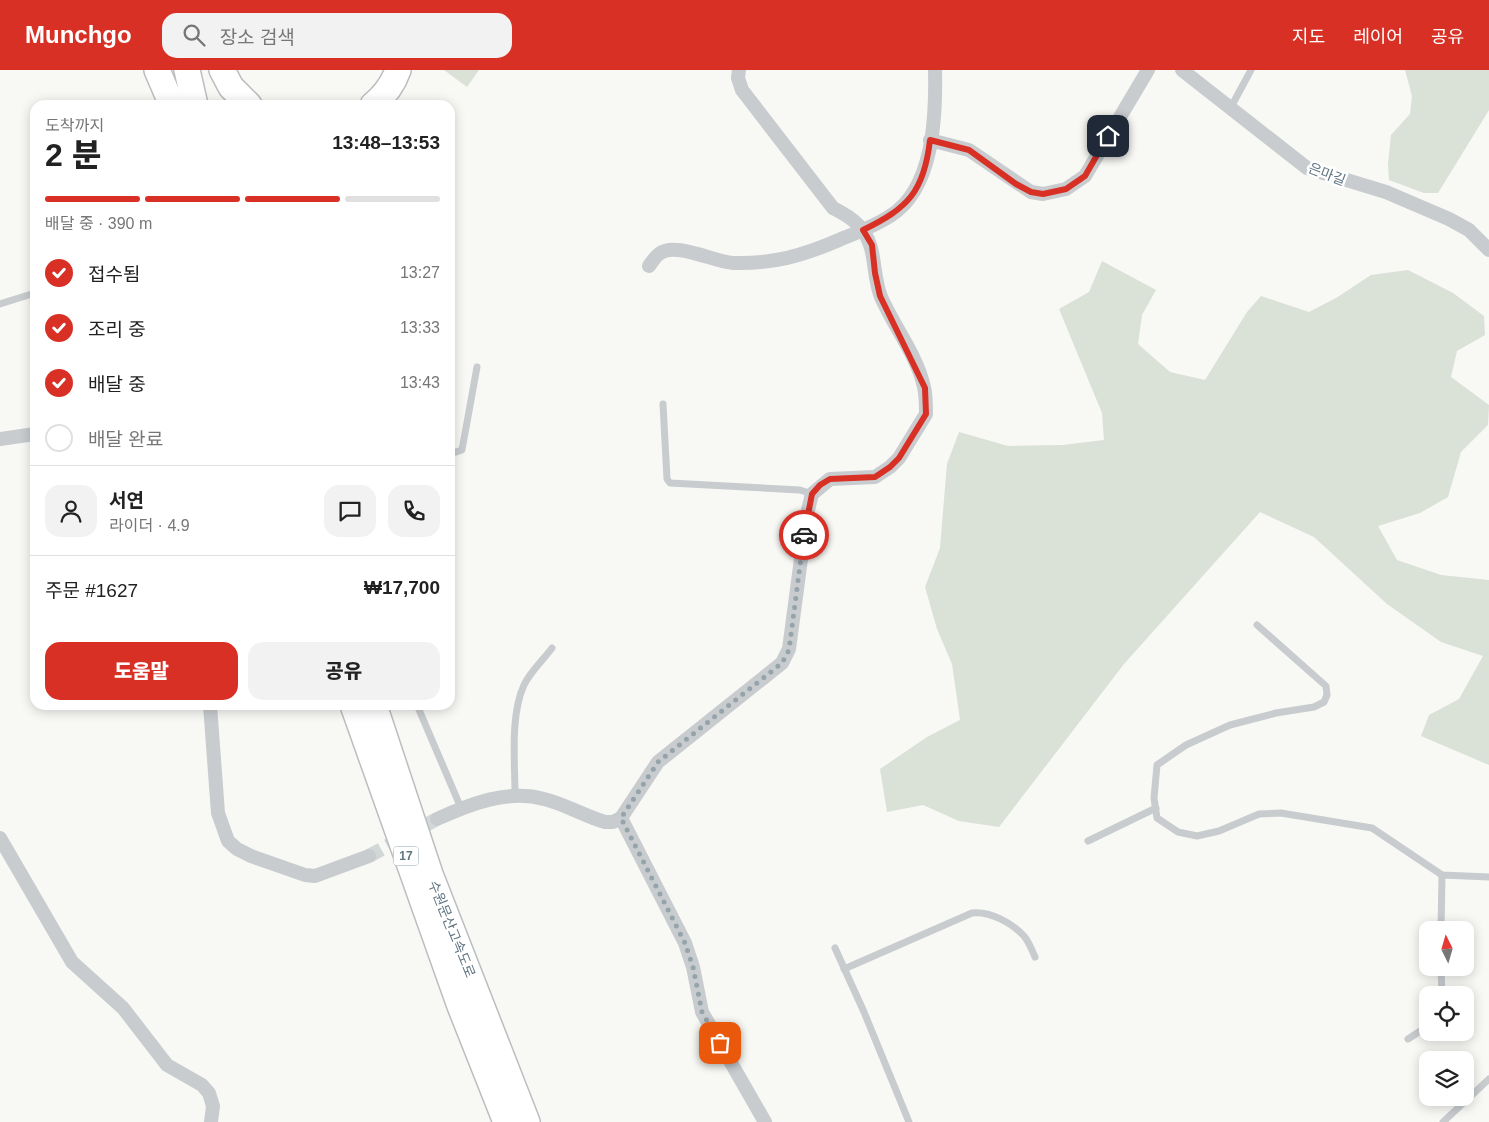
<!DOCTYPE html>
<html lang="ko">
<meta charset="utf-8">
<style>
body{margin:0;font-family:Arial,"Noto Sans KR",sans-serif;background:#f2f2f2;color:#222;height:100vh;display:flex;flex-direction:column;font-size:19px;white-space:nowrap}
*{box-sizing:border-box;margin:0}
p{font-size:16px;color:#767676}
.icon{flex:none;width:28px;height:28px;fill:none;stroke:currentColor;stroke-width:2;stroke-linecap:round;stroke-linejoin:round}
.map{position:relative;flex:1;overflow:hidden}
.side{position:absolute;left:30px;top:30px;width:425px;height:610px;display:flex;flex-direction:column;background:#fff;border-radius:15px;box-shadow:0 2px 12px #0003}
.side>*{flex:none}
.needle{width:32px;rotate:355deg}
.tools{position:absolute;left:1419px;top:851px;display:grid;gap:10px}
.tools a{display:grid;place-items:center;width:55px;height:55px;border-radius:10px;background:#fff;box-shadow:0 2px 12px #0003;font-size:25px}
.pin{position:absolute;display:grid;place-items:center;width:42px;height:42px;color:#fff;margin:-21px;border-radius:10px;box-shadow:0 2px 8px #0006}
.courier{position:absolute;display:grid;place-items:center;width:50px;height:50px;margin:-25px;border:4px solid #d93025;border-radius:50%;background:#fff;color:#222;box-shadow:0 1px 6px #0007}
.headline em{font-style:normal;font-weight:800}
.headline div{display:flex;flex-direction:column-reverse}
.headline{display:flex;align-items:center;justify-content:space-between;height:85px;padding:0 15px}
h1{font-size:32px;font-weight:800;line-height:38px}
.bar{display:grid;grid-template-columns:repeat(4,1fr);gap:8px 5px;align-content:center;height:60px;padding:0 15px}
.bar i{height:6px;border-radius:4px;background:#e0e0e0}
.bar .active{background:#d93025}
.bar p{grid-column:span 4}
.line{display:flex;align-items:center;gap:12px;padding:0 15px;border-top:1px solid #e0e0e0}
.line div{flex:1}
.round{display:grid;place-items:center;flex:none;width:52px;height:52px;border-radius:15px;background:#f2f2f2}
ol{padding:0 15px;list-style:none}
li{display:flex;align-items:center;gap:15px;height:55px}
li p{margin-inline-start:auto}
li .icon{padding:5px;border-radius:50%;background:#d93025;color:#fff;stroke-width:4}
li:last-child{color:#767676}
li i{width:28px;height:28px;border:2px solid #e0e0e0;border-radius:50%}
.cta{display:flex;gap:10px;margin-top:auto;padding:10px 15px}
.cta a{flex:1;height:58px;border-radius:15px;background:#d93025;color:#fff;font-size:20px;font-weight:800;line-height:58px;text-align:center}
.cta a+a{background:#f2f2f2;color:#222}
header{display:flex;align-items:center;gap:30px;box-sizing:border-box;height:70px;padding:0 25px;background:#d93025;color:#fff}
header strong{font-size:24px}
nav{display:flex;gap:28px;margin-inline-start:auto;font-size:18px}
.search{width:350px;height:45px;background:#f2f2f2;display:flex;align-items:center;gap:12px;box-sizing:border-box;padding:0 18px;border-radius:15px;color:#767676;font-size:19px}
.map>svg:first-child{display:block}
.green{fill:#dae1d6}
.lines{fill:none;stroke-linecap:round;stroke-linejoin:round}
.street-tunnel{stroke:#d2d7d8;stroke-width:14;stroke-dasharray:14 7;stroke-linecap:butt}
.highway-casing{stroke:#babec1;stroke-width:28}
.lane{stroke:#c8cccf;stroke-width:7}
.street{stroke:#c8cccf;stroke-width:14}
.highway{stroke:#fff;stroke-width:25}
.done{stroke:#95a3ab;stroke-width:5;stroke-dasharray:0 9}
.route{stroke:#d93025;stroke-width:6}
.labels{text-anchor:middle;stroke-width:5;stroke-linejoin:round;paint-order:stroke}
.shield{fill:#fff;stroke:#909ea8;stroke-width:1}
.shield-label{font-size:12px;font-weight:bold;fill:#607583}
.street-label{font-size:14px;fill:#607583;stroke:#fff}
</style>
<header>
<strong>Munchgo</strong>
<div class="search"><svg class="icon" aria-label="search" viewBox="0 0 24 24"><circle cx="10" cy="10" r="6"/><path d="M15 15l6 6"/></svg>장소 검색</div>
<nav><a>지도</a><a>레이어</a><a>공유</a></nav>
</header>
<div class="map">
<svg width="1489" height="1052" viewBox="0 0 1489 1052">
<rect width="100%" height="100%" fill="#f8f8f5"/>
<g class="green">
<path d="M444,0H479L467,17Z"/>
<path d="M1405,0H1489V40L1438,123H1424L1389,110L1388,94L1391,65L1410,44L1412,26Z"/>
<path d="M1102,191L1156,220L1142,245L1138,274L1170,302L1205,310L1247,242L1261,226L1309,242L1336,228L1371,205L1408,200L1453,223L1484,246L1485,265L1457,281L1451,307L1489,335L1488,355L1461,382L1448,427L1420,443L1378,456L1397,490L1441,505L1489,510V695L1421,666L1429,645L1459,629L1483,586L1441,572L1387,534L1314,467L1260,442L1124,594L999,757L959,751L923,735L887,742L880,699L927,667L960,650L952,594L937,559L925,517L940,478L947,394L959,362L1008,376L1062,375L1104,370L1102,343L1059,239L1089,222Z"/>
</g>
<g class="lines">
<path class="street-tunnel" d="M369,786L437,749"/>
<g class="highway-casing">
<g id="highway">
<path d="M157,0L172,35"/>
<path d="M187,0L195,35"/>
<path d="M222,0L231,17L249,35"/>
<path d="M373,35C384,26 393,14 398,0"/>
<path d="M353,635L460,936L506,1052"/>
<path d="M374,635L430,804L527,1052"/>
</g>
</g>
<g class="lane">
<path d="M1231,37L1251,0"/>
<path d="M0,234L35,223"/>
<path d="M663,334L667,409L670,413L800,420L812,424"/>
<path d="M450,381L456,382L462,380L477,297"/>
<path d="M1257,555L1326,616L1327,625L1324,632L1314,637L1276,643L1230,655L1186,675L1157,695L1154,728L1157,748L1178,762L1197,766L1219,761L1259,744L1281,743L1372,758L1442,805L1489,807"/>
<path d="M417,635L461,738"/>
<path d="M515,725C515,692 510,645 524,615C530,602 544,589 552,578"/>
<path d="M1088,771L1156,738"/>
<path d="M1441,860L1442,805"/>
<path d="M835,878L864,942L909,1052"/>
<path d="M1441,898L1442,925"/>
<path d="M844,899L972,843C990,841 1012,853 1024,866C1029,872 1032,880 1035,887"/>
<path d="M1408,969L1428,956"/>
<path d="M1443,1052L1489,1009"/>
</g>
<g class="street">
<path d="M739,0L738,8L742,20L833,138C844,144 856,150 863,161C877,180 872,205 881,227C894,257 917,285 924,317C926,325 926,336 926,344L899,388L890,397L875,407L830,409L812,424L807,444L789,579L782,593L658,692L621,748L685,873L693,897L702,942L765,1052"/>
<path d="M1182,0L1307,98L1386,122L1449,149L1469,160L1489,180"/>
<path d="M930,70L969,80L1031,122L1043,124L1066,119L1085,106L1148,0"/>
<path d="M649,196C652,192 655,187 659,184C675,171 714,192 733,193C773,194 802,186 839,170C856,163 875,156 890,146C934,119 936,46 935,0"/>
<path d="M0,369L35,364"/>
<path d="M210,635L218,743L228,771L237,779L251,786L305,805L315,806L369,786"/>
<path d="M437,749C470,734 508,719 544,729C565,734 584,746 605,752H613L621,748"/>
<path d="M0,768L72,892L123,938L167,995L202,1015L209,1023L213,1036L211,1052"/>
</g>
<use href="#highway" class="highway"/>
</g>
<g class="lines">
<path class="done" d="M720,973L702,942L693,897L685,873L621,748L658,692L782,593L789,580L804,465"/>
<path class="route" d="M804,465L812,424L820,415L830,409L875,407L890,397L899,388L926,344L925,318L880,226L875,203L872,175L863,160C908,138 924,122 930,70L969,80L1016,114L1031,122L1043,124L1066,119L1085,106L1108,66"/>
</g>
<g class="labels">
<rect class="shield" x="393.5" y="776.5" width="25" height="19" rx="4"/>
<g class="shield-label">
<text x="406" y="790">17</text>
</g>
<g class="street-label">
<text transform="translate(1327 104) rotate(21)" y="5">은마길</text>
<text transform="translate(452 859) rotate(68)" y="5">수원문산고속도로</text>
</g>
</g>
</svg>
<div class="tools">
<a><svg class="needle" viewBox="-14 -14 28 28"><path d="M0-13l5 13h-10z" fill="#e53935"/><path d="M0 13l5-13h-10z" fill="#767676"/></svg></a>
<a><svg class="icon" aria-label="locate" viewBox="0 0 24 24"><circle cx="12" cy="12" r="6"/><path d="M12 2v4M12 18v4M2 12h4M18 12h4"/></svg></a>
<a><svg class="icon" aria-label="layers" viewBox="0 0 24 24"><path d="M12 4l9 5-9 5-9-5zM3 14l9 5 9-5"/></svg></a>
</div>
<div class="pin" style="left:720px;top:973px;background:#ea580c"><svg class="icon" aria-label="bag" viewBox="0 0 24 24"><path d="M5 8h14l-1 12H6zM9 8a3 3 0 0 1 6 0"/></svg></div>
<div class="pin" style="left:1108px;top:66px;background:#1f2937"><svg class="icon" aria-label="home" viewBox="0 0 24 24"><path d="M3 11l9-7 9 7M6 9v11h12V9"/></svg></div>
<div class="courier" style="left:804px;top:465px"><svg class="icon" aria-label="car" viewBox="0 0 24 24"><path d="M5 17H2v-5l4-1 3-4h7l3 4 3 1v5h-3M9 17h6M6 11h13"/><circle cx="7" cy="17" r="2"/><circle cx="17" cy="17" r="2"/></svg></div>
<section class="side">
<div class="headline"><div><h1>2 분</h1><p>도착까지</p></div><em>13:48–13:53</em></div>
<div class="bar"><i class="active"></i><i class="active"></i><i class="active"></i><i></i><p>배달 중 · 390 m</p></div>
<ol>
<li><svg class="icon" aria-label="check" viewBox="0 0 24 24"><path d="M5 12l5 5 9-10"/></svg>접수됨<p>13:27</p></li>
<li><svg class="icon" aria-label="check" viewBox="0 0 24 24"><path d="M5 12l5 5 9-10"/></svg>조리 중<p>13:33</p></li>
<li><svg class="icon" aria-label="check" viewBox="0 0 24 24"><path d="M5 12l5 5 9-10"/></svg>배달 중<p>13:43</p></li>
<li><i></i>배달 완료</li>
</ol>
<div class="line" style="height:90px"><a class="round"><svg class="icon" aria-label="person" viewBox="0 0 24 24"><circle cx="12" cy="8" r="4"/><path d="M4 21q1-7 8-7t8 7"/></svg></a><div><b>서연</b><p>라이더 · 4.9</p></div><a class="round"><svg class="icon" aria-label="chat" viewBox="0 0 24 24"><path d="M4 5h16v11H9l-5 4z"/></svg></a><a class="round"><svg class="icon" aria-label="phone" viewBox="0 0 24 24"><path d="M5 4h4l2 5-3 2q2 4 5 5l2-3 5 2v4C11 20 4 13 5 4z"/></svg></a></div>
<div class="line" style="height:65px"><div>주문 #1627</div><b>₩17,700</b></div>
<div class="cta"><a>도움말</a><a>공유</a></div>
</section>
</div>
